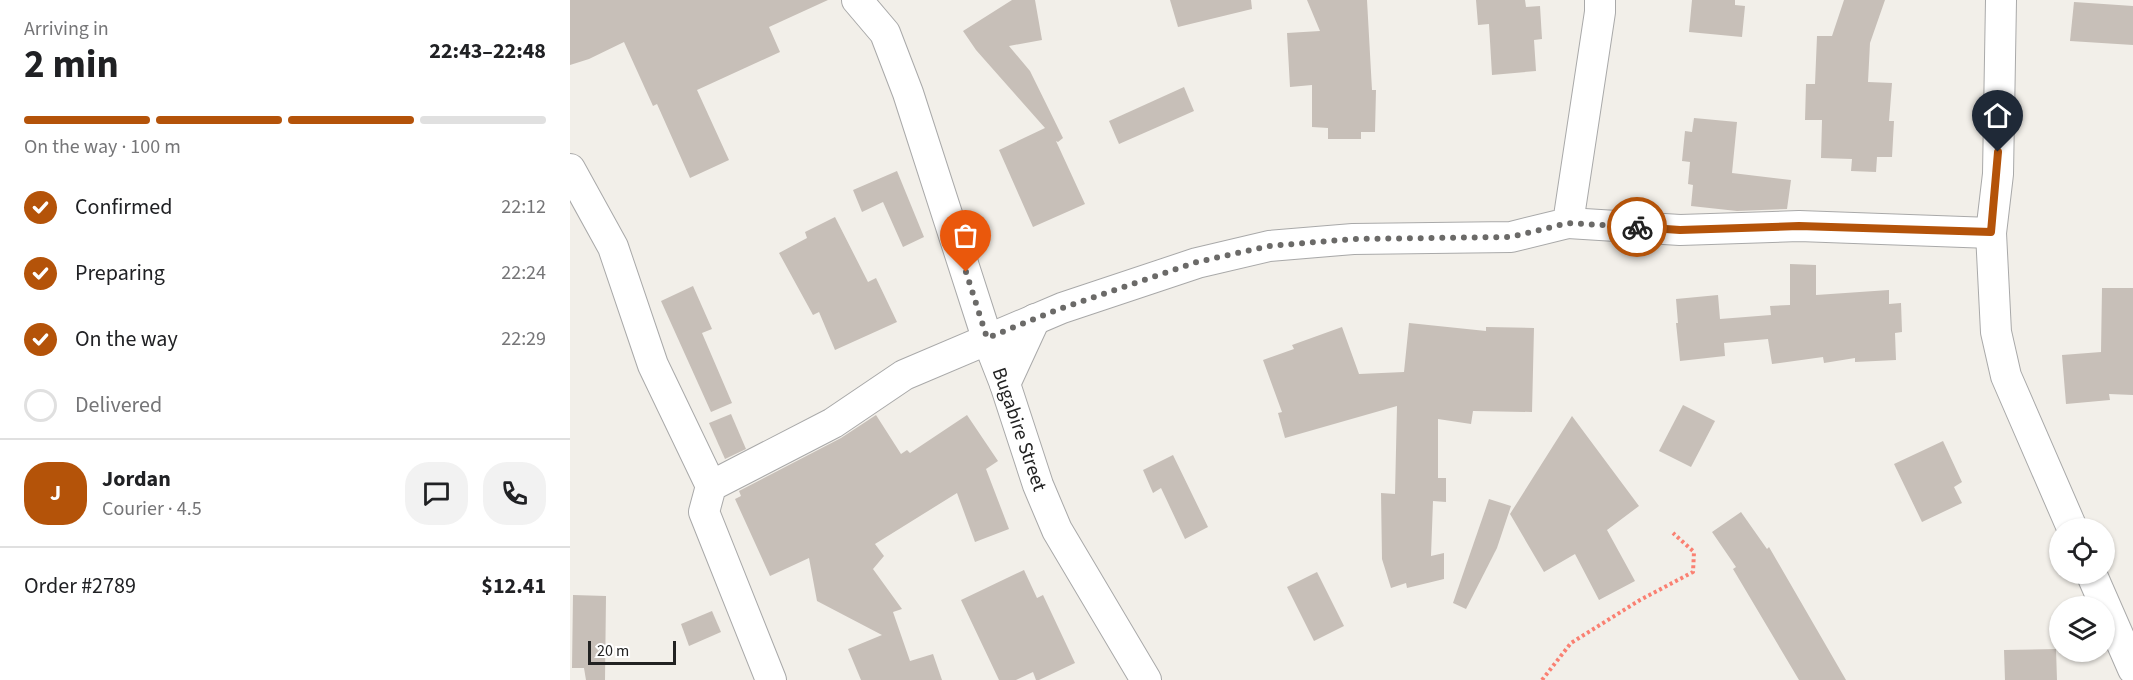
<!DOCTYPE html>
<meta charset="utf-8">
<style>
body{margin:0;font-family:"Source Sans 3",sans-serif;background:#f2f2f2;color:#202124;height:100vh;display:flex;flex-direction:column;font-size:22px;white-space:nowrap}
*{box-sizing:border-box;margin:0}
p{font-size:20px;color:#757577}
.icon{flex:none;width:33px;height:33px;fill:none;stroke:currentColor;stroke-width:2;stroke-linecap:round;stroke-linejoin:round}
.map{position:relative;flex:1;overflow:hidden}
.panel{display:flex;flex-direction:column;background:#fff;width:570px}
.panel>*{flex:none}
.fabs{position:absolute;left:1479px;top:518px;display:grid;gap:12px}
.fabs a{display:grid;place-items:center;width:66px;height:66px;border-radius:50%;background:#fff;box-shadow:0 2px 4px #0004;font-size:30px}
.scale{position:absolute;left:18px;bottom:15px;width:88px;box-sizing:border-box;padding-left:6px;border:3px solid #222;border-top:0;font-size:16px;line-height:21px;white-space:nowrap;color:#222;-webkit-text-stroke:4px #fff;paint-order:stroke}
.pin{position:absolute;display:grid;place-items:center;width:51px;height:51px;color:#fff;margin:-62px -26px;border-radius:50% 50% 50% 0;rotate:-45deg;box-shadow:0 0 6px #0007}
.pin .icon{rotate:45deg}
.courier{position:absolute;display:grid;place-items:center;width:60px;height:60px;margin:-30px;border:4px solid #b45309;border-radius:50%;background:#fff;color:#222;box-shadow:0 2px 8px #0007}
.head em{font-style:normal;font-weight:700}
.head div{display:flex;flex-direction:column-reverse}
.head{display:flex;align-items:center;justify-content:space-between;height:102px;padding:0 24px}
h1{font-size:39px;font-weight:700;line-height:45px}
.bar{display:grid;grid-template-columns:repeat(4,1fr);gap:9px 6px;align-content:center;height:72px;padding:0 24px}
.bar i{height:8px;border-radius:4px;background:#e0e0e0}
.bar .on{background:#b45309}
.bar p{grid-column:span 4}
.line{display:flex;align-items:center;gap:15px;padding:0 24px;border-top:2px solid #e0e0e0}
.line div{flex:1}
.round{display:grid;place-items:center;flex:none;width:63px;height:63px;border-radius:24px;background:#f2f2f2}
ol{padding:0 24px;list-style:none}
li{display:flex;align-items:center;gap:18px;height:66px}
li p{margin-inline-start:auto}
li .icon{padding:6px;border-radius:50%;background:#b45309;color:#fff;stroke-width:4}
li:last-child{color:#757577}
li i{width:33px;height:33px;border:3px solid #e0e0e0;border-radius:50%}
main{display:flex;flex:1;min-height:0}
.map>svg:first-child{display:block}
.building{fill:#c7bfb8}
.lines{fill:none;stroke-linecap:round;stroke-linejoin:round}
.minor-casing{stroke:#a9a9a9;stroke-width:32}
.path{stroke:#fa8072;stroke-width:4;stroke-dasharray:3 3;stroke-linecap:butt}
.minor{stroke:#fff;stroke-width:30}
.done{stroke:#6b6a68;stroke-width:6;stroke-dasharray:0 10.8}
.route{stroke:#b45309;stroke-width:8}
.labels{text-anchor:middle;stroke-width:4.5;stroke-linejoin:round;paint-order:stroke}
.street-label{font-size:20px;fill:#222;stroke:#fff}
</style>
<main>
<section class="panel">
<div class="head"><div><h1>2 min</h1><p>Arriving in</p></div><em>22:43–22:48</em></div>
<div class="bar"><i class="on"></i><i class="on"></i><i class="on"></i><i></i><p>On the way · 100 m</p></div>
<ol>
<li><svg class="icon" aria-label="check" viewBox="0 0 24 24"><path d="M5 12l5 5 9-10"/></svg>Confirmed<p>22:12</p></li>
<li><svg class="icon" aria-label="check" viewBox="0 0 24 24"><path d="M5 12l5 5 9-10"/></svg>Preparing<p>22:24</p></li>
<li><svg class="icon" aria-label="check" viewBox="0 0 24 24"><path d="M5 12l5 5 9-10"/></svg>On the way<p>22:29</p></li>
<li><i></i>Delivered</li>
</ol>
<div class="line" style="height:108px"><b class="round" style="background:#b45309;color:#fff">J</b><div><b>Jordan</b><p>Courier · 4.5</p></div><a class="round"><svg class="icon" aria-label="chat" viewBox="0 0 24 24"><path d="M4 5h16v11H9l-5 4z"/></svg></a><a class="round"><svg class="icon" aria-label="phone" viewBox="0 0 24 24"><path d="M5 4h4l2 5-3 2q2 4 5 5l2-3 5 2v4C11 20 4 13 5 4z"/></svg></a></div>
<div class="line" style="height:78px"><div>Order #2789</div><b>$12.41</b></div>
</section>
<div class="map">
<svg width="1563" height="680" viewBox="0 0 1563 680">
<rect width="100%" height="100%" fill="#f2efe9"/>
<g class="building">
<path d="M0,0H258L199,27L210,52L127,90L159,160L120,178L87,104L83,106L54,42L19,59L0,65Z"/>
<path d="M442,0H465L472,40L439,46L460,71L493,138L488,142L486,141L515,204L463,227L429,150L475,128L406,50L393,31Z"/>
<path d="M600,0H681L682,9L608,27Z"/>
<path d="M737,0H797L802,90H806L805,132H791V139H758V128L742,127V85L720,87L717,33L750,31Z"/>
<path d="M906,0H955L956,7L970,6L972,39L964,40L966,71L922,75L919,24L908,25Z"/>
<path d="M1122,0H1165V5L1175,6L1172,37L1119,32Z"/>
<path d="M1274,0H1315L1300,43L1298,82L1322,83L1319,121H1324L1322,157H1307L1306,172L1281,171L1282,159L1251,158L1252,120H1235L1236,84H1245L1247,36H1262Z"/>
<path d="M1504,2L1563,6V45L1500,41Z"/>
<path d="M614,87L624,111L549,144L539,121Z"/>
<path d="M1124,118L1167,122L1162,173L1221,180L1217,209L1167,211L1121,206L1123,185L1118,184L1120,162L1112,161L1115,131L1122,132Z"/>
<path d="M327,171L354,237L333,247L313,202L292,212L283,190Z"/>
<path d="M265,217L298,282L306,278L327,322L265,350L249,312L243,315L209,253L237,238L235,232Z"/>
<path d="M1220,264L1246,265V295L1319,290V304L1331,303L1332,332L1325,333L1326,360L1285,362V358L1254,363L1253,357L1202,364L1198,339L1154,343L1155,356L1110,361L1106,323H1108L1106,299L1148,295L1150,319L1201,315L1200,306L1220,305Z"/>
<path d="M123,286L142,329L132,333L162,403L141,412L91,301Z"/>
<path d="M1532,288H1563V395L1539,394L1540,400L1496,404L1492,355L1531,352Z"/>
<path d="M839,323L916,331V327L964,328L962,412L903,411L901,424L868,419V478H876V502L863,501L861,556L874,553V579L837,588L836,583L821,588L812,559L811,493L825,494L827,406L715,438L708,413L712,412L693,360L724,349L722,345L772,327L789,374L834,372Z"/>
<path d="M1113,405L1145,421L1121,467L1089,451Z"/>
<path d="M161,414L176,449L155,459L139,423Z"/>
<path d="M306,415L331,454L337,450L340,453L397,415L428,461L416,469L439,529L405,542L387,493L305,544L314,556L303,569L332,609L323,612L340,661L363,654L372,680H291L278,649L312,635L247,601L239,558L200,576L165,499L171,496L169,491L271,438Z"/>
<path d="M1002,416L1069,506L1037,530L1065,581L1029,600L1005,554L974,572L940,514Z"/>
<path d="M1373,441L1392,482L1384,487L1392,503L1352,522L1324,464Z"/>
<path d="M603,455L638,527L615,539L591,488L583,493L573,470Z"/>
<path d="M919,499L941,506L927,548L896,609L883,603Z"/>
<path d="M1171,512L1197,549L1199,547L1276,680H1229L1163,569L1166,567L1142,532Z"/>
<path d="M454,570L467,598L473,595L505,663L469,680H466L463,672L446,680H429L391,600Z"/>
<path d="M747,572L774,626L744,641L717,587Z"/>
<path d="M3,595L36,596L35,680H16L14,668H2Z"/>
<path d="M142,611L151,632L119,646L111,624Z"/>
<path d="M1486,649L1487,680H1435L1434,650Z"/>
</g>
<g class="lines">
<g class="minor-casing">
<g id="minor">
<path d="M287,0L315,33L338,93L417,338L435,384L468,485L487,530L576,680"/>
<path d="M1431,0L1428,174L1421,233L1426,332L1436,376L1502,528"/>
<path d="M0,169L43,247L83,365L141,486"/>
<path d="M998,223L1110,230L1229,226L1421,233"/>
<path d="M435,384L465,319"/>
<path d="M1521,573L1563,669"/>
<path d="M201,680L134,512L141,486L263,423L334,375L492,308L627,263L699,246L783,239L941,237L998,223L1030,12V0"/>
</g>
</g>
<path class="path" d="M972,680L1001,643L1070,600L1123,572L1124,552L1103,533"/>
<use href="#minor" class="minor"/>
</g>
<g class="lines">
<path class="done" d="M396,272L417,338L492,308L627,262L699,246L783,239L941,237L998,223L1067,227"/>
<path class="route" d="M1067,227L1110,230L1229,226L1421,232L1428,152"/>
</g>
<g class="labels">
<g class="street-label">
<text transform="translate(450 429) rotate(71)" y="7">Bugabire Street</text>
</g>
</g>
</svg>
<div class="fabs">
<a><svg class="icon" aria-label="locate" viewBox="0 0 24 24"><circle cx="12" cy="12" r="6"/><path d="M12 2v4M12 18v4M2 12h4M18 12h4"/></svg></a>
<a><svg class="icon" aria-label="layers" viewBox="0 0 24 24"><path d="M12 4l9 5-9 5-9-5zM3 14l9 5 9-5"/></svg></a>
</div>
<div class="scale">20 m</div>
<div class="pin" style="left:396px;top:272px;background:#ea580c"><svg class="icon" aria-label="bag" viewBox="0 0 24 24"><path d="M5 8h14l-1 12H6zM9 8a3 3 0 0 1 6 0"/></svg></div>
<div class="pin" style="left:1428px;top:152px;background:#1f2937"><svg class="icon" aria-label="home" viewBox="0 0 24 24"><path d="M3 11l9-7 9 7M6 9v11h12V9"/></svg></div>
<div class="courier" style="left:1067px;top:227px"><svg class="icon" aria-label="bike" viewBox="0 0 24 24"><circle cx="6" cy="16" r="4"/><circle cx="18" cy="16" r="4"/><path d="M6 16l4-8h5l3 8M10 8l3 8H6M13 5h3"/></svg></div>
</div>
</main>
